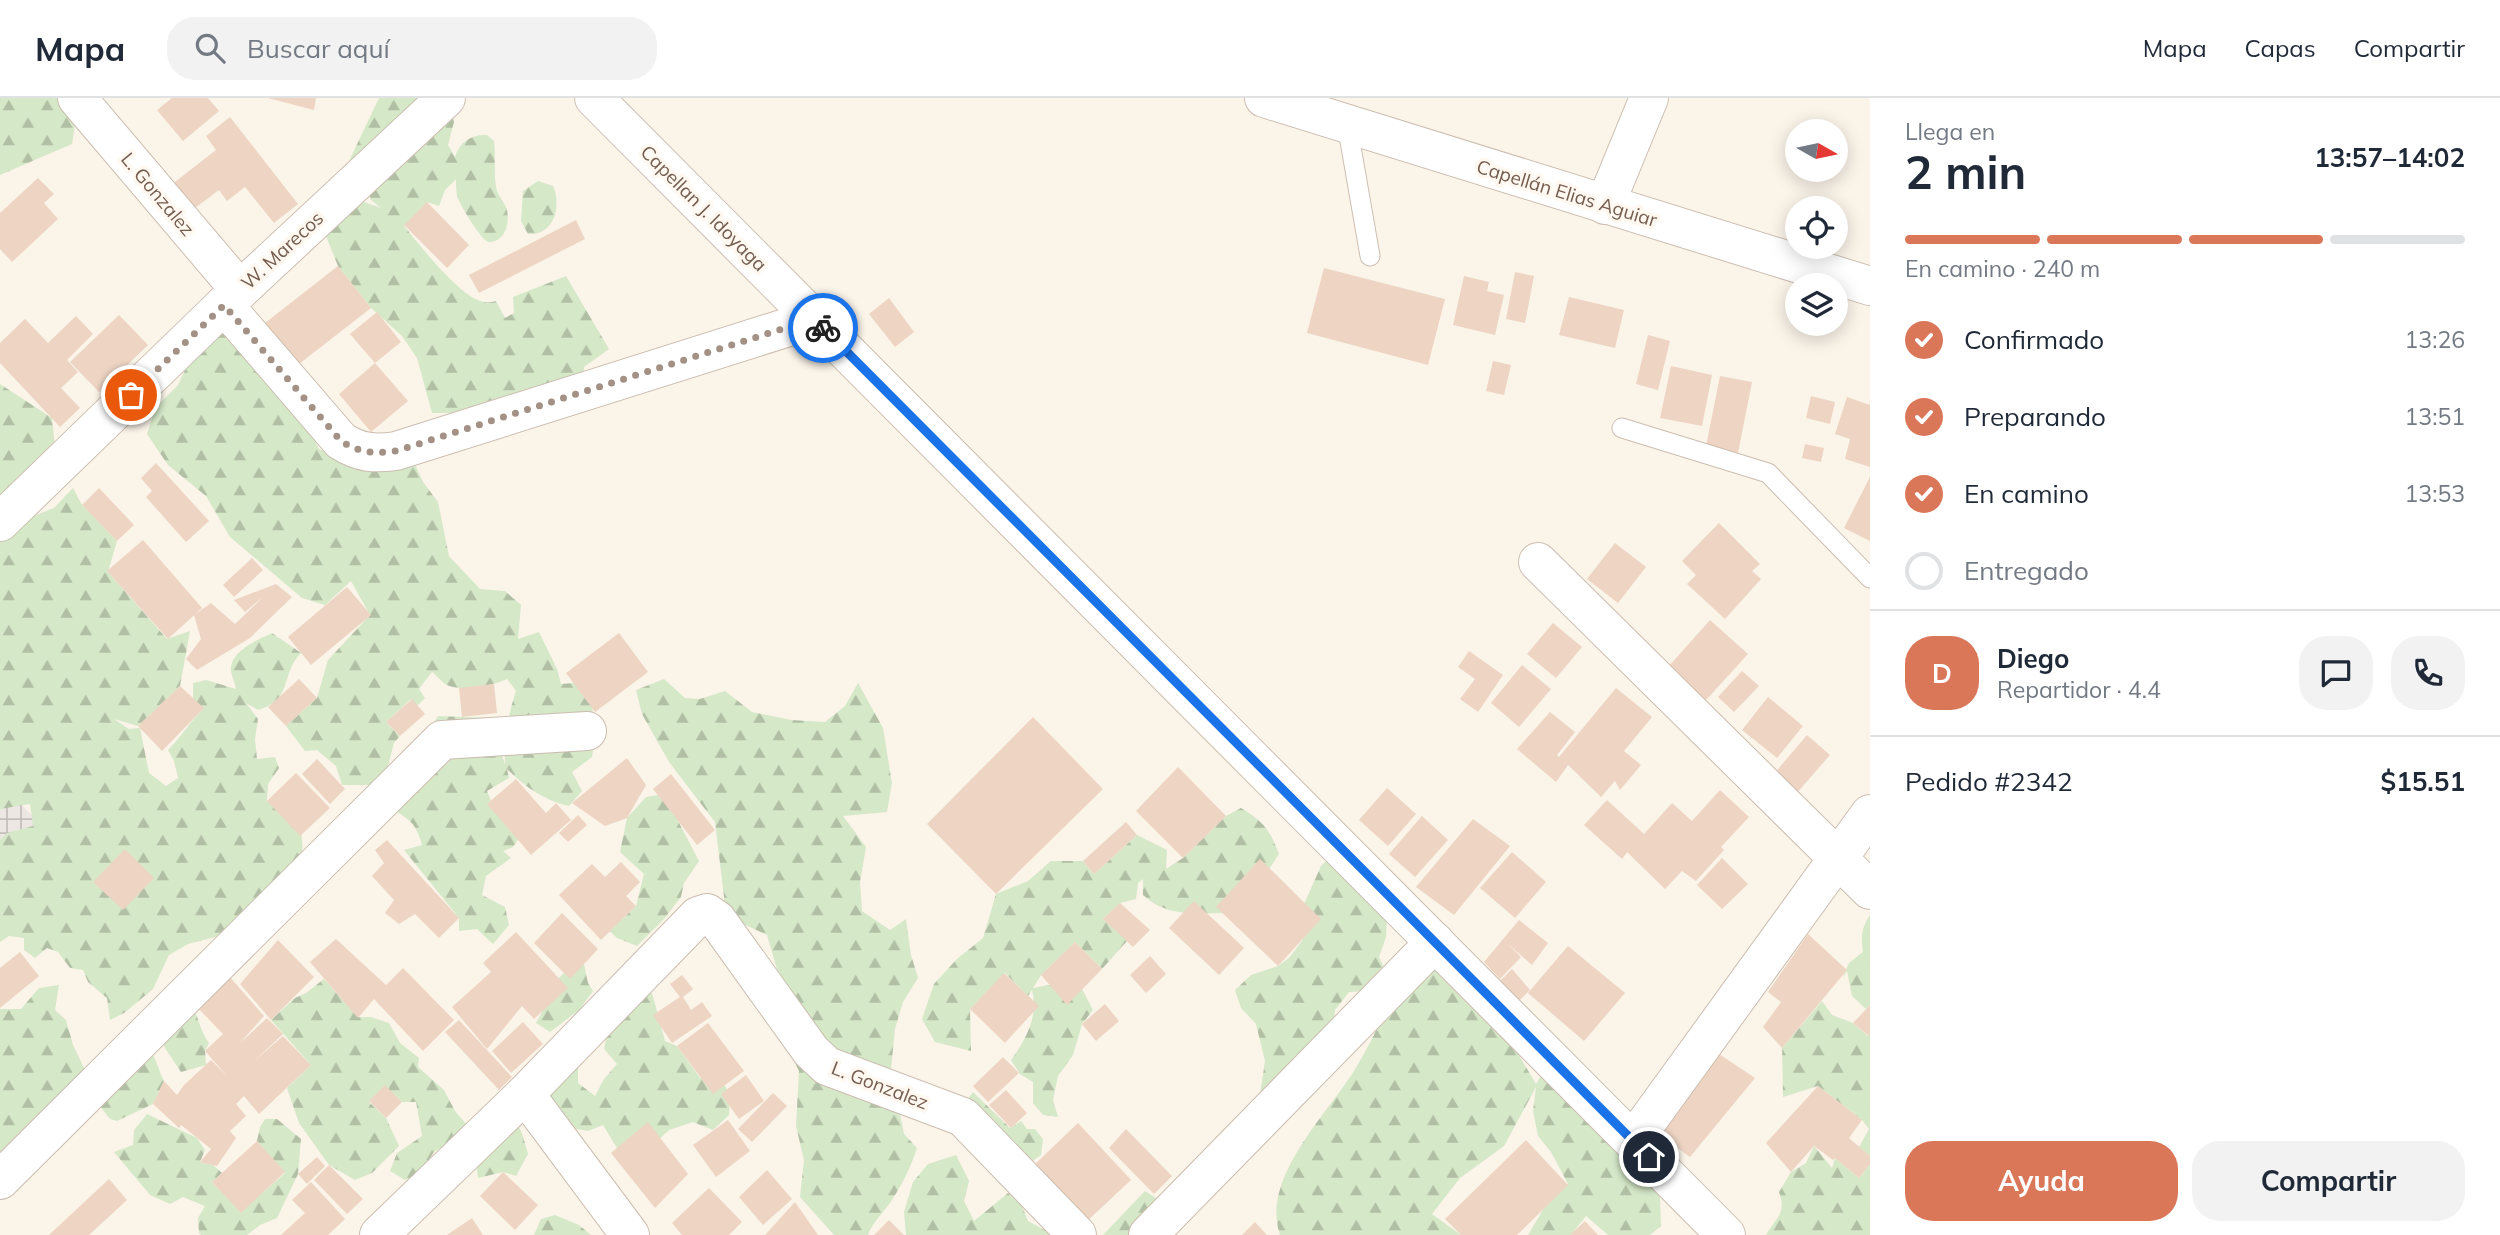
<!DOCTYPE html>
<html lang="es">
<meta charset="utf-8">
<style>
body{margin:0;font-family:Mulish,sans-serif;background:#f2f2f3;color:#1f2937;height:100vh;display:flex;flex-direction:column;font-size:26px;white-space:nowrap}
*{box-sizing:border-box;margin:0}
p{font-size:23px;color:#747a83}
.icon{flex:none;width:38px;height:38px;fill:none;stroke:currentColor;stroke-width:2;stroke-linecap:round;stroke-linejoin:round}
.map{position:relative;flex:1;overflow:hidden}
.panel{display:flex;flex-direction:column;background:#fff;width:630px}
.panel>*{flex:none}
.needle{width:46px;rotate:99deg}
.buttons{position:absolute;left:1785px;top:21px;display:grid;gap:14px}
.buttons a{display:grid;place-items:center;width:63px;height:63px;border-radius:50%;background:#fff;box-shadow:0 4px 18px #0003;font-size:35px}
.pin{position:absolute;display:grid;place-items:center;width:60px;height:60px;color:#fff;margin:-30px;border:4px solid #fff;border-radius:50%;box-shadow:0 2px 7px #0007}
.courier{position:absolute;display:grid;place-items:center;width:70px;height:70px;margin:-35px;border:5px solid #1a73e8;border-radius:50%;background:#fff;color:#222;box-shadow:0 2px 9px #0007}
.headline em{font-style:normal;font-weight:700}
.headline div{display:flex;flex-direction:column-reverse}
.headline{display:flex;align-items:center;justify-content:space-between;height:119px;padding:0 35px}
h1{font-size:46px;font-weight:700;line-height:52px}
.bar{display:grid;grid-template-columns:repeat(4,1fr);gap:10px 7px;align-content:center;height:84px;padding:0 35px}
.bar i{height:9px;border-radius:5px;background:#e0e1e3}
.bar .current{background:#db7759}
.bar p{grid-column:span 4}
.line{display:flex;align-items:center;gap:18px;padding:0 35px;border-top:2px solid #e0e1e3}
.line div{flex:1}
.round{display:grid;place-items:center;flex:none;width:74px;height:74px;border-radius:28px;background:#f2f2f3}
ol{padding:0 35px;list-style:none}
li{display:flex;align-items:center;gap:21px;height:77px}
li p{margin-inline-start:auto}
li .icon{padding:7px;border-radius:50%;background:#db7759;color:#fff;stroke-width:4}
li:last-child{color:#747a83}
li i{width:38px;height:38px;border:4px solid #e0e1e3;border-radius:50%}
.action{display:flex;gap:14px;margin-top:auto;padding:14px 35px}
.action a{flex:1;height:80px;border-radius:28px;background:#db7759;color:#fff;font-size:28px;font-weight:700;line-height:80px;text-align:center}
.action a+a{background:#f2f2f3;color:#1f2937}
header{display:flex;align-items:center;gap:42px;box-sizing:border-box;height:98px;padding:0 35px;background:#fff;border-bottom:2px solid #e0e1e3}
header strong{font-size:33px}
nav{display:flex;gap:38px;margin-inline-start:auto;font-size:24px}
.search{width:490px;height:63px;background:#f2f2f3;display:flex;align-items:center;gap:18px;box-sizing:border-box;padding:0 24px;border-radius:28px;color:#747a83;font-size:26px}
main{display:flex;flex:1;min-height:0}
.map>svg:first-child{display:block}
.industrial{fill:url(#industrial-grid)}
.forest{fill:url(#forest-firs)}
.building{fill:#eed5c3}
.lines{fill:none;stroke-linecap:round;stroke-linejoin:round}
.lane-casing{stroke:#ccbdb0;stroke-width:21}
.street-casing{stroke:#ccbdb0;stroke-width:40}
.lane{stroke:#fff;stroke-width:19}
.street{stroke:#fff;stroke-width:38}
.done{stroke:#a39185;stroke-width:7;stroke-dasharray:0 12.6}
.route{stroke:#1a73e8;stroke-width:9}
.labels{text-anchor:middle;stroke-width:7;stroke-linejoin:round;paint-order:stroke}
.street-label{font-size:19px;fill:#745c4f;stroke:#fef8f0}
</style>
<header>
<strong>Mapa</strong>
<div class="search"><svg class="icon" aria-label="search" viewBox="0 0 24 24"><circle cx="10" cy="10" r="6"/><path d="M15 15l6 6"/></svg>Buscar aquí</div>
<nav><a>Mapa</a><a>Capas</a><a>Compartir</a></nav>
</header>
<main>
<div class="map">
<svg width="1870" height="1137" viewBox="0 0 1870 1137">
<defs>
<pattern id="industrial-grid" width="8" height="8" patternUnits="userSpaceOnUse" patternTransform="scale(1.75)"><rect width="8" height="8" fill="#ece7e2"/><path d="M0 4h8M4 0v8" fill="none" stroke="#c4beba"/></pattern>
<pattern id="forest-firs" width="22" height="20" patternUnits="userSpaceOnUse" patternTransform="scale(1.75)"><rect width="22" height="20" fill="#d5e8c8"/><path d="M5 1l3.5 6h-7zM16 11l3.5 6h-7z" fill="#b1bfa5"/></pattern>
</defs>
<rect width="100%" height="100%" fill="#fbf4e9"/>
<path class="industrial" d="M0,684L41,727L0,777Z"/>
<g class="forest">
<path d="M0,0H79L72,46L0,77Z"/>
<path d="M379,0H456L453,8L454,24L448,47L455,59C459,44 472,36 487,37L494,43C496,59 493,78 497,93C499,99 505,105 507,112C510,127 504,145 488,144C479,139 460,107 457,98C456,92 456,86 456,81L445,92L439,108L427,104L404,128C420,147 460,200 484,204C488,205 492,204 496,203L505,220L514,215L513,199L566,178L609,251L584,269L583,286L457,315H432L417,260L402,238L371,210L338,168L326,138L340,119L364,104L381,110L371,102L362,78L350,61Z"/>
<path d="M538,83L553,88C562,108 554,138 528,136L521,123L523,93Z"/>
<path d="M220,234L240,246L305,323L319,351L350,363L413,362L423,384L438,404L449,458L480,491L505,493L521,507L518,541L539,534L557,571L561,586L574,585L588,592C595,616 596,635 592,659L572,674L582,693L569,708C545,703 524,688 507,671L509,680L487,693L491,703L522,736L513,749L503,753L511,760L486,778L482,797L505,809L509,827L493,846L477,831L459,833V820L404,752L422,747C416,725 410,721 389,710L434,668L449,665L429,632L438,618L488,620L505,666C504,640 508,617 516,593L507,581C491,588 461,595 445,586C441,583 436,577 432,574L419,591L425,600L417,608L411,601L386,624L400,638L394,645L388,668L371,687H342L336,668L317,652L305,653L286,628L317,600L328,562L370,517L351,483L325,507L302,500L230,439L206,398L168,367L147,336L155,310L178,287L197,246Z"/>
<path d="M0,286L52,320L57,369L26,421L54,410L73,390L82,407L117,443L108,474L167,541L190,533L180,588L138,628L114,621L129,631L140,630L149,675L166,688L178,680L174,663L168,652C181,639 190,624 203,611L193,601V585L206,582L236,591C235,585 232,579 231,573C229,554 257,542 272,535L301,555C280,576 294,601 258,612L246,605L258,621L255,641L257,661L275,659L279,670L268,686L267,703L301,728L303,757L241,822L215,839L188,846L169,857L153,891L124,915L110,922L107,900L88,884L83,872L70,870L58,854L47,850L35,860L24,852V840L9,838L0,844V742L7,735L33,728L30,706L0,711Z"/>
<path d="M664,581L685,600L700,601L725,593L752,614L791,622L825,624L845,608L858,585L883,630L892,685L887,714L843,718L866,749L860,784L862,813L890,832L906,821L911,857L918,880L903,904L895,931L891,971L904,1036L917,1050C910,1071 902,1087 890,1105C882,1116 873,1124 868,1137H834L800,1099L804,1062L796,1028L799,973L785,946L781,885L767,837L741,825L725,807L715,724L669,664L642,616L636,592Z"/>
<path d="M664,696L699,763L684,785L681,799L664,821L637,848L617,840L610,833L636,808L644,776L620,754L627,720L646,699Z"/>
<path d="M1241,710C1263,723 1270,732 1279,756L1267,774L1224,815C1193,815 1167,819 1143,797V781L1138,785L1136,801L1120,805L1103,821L1127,843L1102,871L1075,844L1041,877L1033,890L1049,887L1082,891L1093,912L1082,926L1073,957L1058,978L1053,1002L1058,1019L1043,1017L1033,1005V984L1020,976L1011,962C1026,941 1039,918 1032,892L1028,898L1005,875L970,911L971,953L935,944L922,921L934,886L957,861L983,840L996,796L1028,783L1051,763H1083L1094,776L1137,737L1167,752L1166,771L1183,760L1226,718Z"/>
<path d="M1340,749L1387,816L1386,839L1379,859L1386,874L1366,893L1349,894L1335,912L1333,937L1258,1010L1265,963L1256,926L1241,910L1235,892L1251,877L1278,868L1289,860L1302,843L1315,816L1300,815L1321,768Z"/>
<path d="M1870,817V907L1866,911L1852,898L1847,873L1842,881L1849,865L1863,854C1861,839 1861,830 1870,817Z"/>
<path d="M1461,860L1536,986L1546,970L1660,1098L1661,1128L1650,1137H1608L1586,1118L1571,1137H1528L1544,1110L1568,1086L1551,1054L1538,1038L1533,1013L1536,989L1504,1048L1460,1080L1432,1116L1461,1137H1280C1260,1079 1330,1014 1357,968C1375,937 1390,904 1407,873Z"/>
<path d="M584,866L588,885L593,893L579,912L550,934L536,925L542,914V896L564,875Z"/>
<path d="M324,881L358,919H371L389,925L400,945L419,960L418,969L444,992L455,1013L467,1027L515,1021L523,1038L528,1056L516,1078L503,1074L478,1080L475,1057L450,1044L434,1054L419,1076L405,1082L390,1073L397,1055L422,1038L416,1004H402L385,988L369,1004L386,1020L399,1048L372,1075L355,1082L329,1067L299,1025L287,990L311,967L271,922L295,900L306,895Z"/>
<path d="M59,887L55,912L66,922L73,947L85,972L0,1064V911H21L39,890Z"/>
<path d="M630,894L652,895L665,943L677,948L700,980L719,978L730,996L729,1017L713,1032L693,1024L669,1032L653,1047L620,1055L603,1027L588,1033L567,1029L548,997L578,960V985L595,998L604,981L617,966L604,951L607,936Z"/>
<path d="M1822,903L1832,917L1853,925L1868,938L1870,936V1058L1859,1049L1869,1031L1862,1022L1818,988L1783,999L1782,950Z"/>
<path d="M192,907C199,920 200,933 209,945L205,953L206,967L181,974L165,950L159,934Z"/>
<path d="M148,950C157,960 158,972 164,983L153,1006L117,1023L110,1021L99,1007Z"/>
<path d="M973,994L1010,1030L1021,1023L1027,1031H1035L1043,1041L1041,1057L1027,1067L965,1005Z"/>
<path d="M147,1016L197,1040L205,1052L200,1064L213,1067L222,1075L212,1084L241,1114L285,1075L257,1043L260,1029L265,1021H277L301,1041L298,1076L277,1120L260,1127L247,1137H201L199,1135L198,1120L205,1108L183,1099L170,1106L150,1097L114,1054L133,1047L134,1032Z"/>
<path d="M1814,1048L1832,1070L1835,1060L1859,1080L1870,1066V1137H1766C1776,1120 1787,1115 1779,1094L1791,1074L1806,1065Z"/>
<path d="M956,1057L969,1083L964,1103L974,1123L1008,1095L1022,1108L1028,1123L1054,1137H906L904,1114L913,1084L928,1066Z"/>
<path d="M1145,1093L1162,1104L1130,1137H1103Z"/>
<path d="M555,1117L579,1127L591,1137H534L541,1121Z"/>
</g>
<g class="building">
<path d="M172,0H208L219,13L183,43L157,12Z"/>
<path d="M268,0H316L314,12Z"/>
<path d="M230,19L298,106L274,125L245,89L227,103L219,92L191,113L171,87L216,52L206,38Z"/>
<path d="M38,80L54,96L44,105L58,121L12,164L0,151V115Z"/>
<path d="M427,104L469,147L447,170L404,127Z"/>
<path d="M576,122L585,141L479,195L469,177Z"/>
<path d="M338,168L371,210L299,266L265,225Z"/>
<path d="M1324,170L1445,201L1428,267L1307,235Z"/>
<path d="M1515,174L1534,178L1525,225L1506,221Z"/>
<path d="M1464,178L1489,184L1487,193L1504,197L1495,237L1453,227Z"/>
<path d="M1569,199L1624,212L1615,250L1559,237Z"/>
<path d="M889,200L914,234L895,249L869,216Z"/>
<path d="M377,214L401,244L375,265L350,236Z"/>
<path d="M119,217L148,247L99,294L70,264Z"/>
<path d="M76,218L93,236L67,262L78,274L61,290L80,310L60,329L0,265V245L25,221L48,245Z"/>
<path d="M1648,237L1670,243L1658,292L1636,286Z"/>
<path d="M1493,263L1511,267L1504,297L1486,293Z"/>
<path d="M375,265L408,303L371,334L339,296Z"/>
<path d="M1671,268L1712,277L1702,328L1660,320Z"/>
<path d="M1720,278L1752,284L1738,355L1706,348Z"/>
<path d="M1811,298L1835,304L1830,326L1806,320Z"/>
<path d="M1847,299L1870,307V369L1845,361L1850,341L1835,336Z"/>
<path d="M1805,346L1824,350L1821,364L1802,360Z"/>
<path d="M156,365L209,423L186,444L146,399L152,393L141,380Z"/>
<path d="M1870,379V443L1844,430Z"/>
<path d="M99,390L134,427L117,443L82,407Z"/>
<path d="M1719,425L1760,466L1752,473L1761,481L1725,521L1687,486L1696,477L1682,463Z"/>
<path d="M143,442L202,510L168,541L107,473Z"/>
<path d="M1615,445L1646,469L1618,505L1587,481Z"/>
<path d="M252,460L263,472L234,499L223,487Z"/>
<path d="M276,486L292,499L250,540L197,572L186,561L201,541L194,517L211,505L235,526L263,499L245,514L234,502Z"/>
<path d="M347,489L371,517L311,567L288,539Z"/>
<path d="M1710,522L1748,556L1706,602L1669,568Z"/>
<path d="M1553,525L1582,549L1556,580L1527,556Z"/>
<path d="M619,535L648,574L595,614L566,575Z"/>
<path d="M1469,553L1503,577L1478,614L1460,601L1475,581L1458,569Z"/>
<path d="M1522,567L1551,591L1519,629L1491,605Z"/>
<path d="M1742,573L1759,588L1734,614L1718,599Z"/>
<path d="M299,581L317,600L286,628L268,609Z"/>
<path d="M494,586L497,615L462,619L459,590Z"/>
<path d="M180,588L204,610L162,653L138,628Z"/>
<path d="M1616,590L1652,619L1624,653L1641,667L1620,692L1615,683L1601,699L1568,667L1556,684L1517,651L1550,614L1575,634L1557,657L1559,659Z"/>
<path d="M1768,599L1803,628L1777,660L1742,632Z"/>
<path d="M412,601L425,616L400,638L386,624Z"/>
<path d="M1033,619L1103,691L996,796L927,726Z"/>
<path d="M1807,637L1830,657L1796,696L1773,677Z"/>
<path d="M627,660L646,687L627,720L605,728L572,705Z"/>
<path d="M317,661L345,691L330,706L302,676Z"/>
<path d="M1178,669L1226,718L1183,760L1136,713Z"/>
<path d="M296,675L330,710L300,738L267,703Z"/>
<path d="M671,676L715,732L697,747L653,691Z"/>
<path d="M516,681L546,715L556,705L571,722L531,757L487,706Z"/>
<path d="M1387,690L1416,716L1388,748L1359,722Z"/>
<path d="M1720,692L1749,719L1721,749L1724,752L1696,783L1682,773L1665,791L1627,754L1622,761L1584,727L1607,702L1644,736L1672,705L1692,723Z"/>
<path d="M578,717L587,727L568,744L559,735Z"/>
<path d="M1422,718L1448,742L1415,779L1389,756Z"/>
<path d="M1473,721L1510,748L1454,817L1416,789Z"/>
<path d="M1126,724L1137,737L1094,776L1083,763Z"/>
<path d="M387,742L459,820L439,840L415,816L399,826L385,815L394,802L372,778L384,765L375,752Z"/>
<path d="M125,751L154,780L123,812L93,784Z"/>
<path d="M1512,754L1546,784L1515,820L1480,790Z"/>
<path d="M1722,760L1748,786L1722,811L1697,787Z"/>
<path d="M1260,761L1321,821L1278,868L1216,809Z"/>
<path d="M621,764L640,784L626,798L636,808L601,842L559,797L592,766L605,779Z"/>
<path d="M1194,803L1244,850L1219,877L1169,830Z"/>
<path d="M1120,805L1150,832L1133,849L1103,821Z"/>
<path d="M562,815L598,851L570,881L534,845Z"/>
<path d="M1519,822L1548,845L1532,867L1508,846L1521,859L1500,881L1484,864Z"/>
<path d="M516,834L568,890L534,921L522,908L487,951L452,909L491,874L483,865Z"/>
<path d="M1808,836L1847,872L1782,950L1763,929L1781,904L1768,894Z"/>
<path d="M336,841L386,887L403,870L454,922L423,953L374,901L358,920L310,864Z"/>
<path d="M278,842L314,879L271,922L240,886Z"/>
<path d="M1075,844L1102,871L1067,907L1041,877Z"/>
<path d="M1568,848L1625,895L1584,943L1528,895Z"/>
<path d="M20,854L39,878L0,910V870Z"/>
<path d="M1150,858L1166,876L1146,895L1130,877Z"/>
<path d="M1512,871L1530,892L1518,904L1499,884Z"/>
<path d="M1004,875L1039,908L1005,945L970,911Z"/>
<path d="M682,877L693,891L683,899L691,912L702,904L712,918L672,945L653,917L680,899L670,886Z"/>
<path d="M229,878L264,918L240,945L267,920L283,936L252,965L283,938L311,967L259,1016L244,998L236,1006L246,1018L230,1033L236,1040L217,1068L200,1064L211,1051L181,1027L179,1030L153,1006L164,983L177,997L184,987L211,962L227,978L205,953L223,936L195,907Z"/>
<path d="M1105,906L1119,923L1096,943L1082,926Z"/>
<path d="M1870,907V936L1869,938L1853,925Z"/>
<path d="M459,922L512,979L499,992L445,934Z"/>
<path d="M523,924L543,946L511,975L492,953Z"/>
<path d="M708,925L744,973L713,996L677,948Z"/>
<path d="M1710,950L1755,980L1690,1059L1653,1032Z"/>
<path d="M1003,959L1019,975L988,1004L973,988Z"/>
<path d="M746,977L764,1003L739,1021L721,996Z"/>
<path d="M385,987L402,1004L386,1020L369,1003Z"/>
<path d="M1818,988L1862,1022L1849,1040L1870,1058V1066L1859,1080L1835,1060L1833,1062L1814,1048L1791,1074L1766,1045Z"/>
<path d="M1006,992L1027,1015L1011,1030L989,1007Z"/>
<path d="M773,995L787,1008L752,1044L738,1031Z"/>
<path d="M728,1022L750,1053L716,1079L693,1047Z"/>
<path d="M648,1024L688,1076L655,1110L611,1055Z"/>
<path d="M1078,1025L1131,1082L1085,1125L1032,1069Z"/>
<path d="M1126,1031L1172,1078L1154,1096L1109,1050Z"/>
<path d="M1526,1042L1568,1087L1517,1137H1461L1445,1121Z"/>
<path d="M257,1043L285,1074L241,1115L212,1084Z"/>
<path d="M317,1059L325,1068L307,1086L298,1076Z"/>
<path d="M329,1067L363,1101L347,1116L314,1082Z"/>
<path d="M767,1072L792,1101L763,1127L739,1099Z"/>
<path d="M503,1074L538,1107L515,1132L480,1098Z"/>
<path d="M109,1081L127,1102L89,1137H49Z"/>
<path d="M311,1084L345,1121L328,1137H281L305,1115L292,1102Z"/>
<path d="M709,1090L742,1124L729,1137H682L672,1125Z"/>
<path d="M795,1104L818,1137H765Z"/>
<path d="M472,1120L483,1137H447Z"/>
<path d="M889,1122L904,1137H874Z"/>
<path d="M1585,1123L1598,1137H1570Z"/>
<path d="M1255,1124L1267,1137H1242Z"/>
</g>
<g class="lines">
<g class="lane-casing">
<g id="lane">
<path d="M1347,26L1370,158"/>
<path d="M1622,330L1768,375L1870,480"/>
</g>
</g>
<g class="street-casing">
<g id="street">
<path d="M77,0L240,192"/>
<path d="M594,0L1726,1137"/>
<path d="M1264,0L1870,188"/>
<path d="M1605,107L1649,0"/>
<path d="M224,207L341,343C360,355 374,356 396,353L814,221"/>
<path d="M0,424L224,207L446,0"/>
<path d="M1538,464L1870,792"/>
<path d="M525,996L630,1137"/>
<path d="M1633,1043L1870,716"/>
<path d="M0,1082L442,642L587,633"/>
<path d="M379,1137L525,996L698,818L707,815L717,822L811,953L827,968L963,1019L1077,1137"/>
<path d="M1148,1137L1435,844"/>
</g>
</g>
<use href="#lane" class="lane"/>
<use href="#street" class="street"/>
</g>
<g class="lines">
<path class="done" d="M131,297L224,207L341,343C360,355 374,356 396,353L814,221L823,230"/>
<path class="route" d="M823,230L1649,1059"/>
</g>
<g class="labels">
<g class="street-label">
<text transform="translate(1567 95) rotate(17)" y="7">Capellán Elias Aguiar</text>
<text transform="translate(158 96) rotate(50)" y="7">L. Gonzalez</text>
<text transform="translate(704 110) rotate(45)" y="7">Capellan J. Idoyaga</text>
<text transform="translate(282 152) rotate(-43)" y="7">W. Marecos</text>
<text transform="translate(880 987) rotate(21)" y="7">L. Gonzalez</text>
</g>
</g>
</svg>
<div class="buttons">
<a><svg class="needle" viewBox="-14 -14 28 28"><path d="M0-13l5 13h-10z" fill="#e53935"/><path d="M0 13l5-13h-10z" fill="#747a83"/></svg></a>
<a><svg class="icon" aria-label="locate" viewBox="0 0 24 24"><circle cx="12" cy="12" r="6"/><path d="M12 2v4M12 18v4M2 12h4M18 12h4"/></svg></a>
<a><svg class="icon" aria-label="layers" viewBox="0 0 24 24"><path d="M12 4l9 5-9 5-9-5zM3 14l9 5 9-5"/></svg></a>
</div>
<div class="pin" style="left:131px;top:297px;background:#ea580c"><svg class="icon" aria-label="bag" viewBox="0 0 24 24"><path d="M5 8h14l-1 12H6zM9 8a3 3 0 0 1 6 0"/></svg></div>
<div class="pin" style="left:1649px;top:1059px;background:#1f2937"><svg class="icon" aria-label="home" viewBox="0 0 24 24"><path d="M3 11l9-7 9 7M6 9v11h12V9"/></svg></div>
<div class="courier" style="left:823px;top:230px"><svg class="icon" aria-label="bike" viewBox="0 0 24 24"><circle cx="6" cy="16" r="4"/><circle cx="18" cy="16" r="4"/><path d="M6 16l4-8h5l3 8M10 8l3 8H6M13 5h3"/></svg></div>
</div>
<section class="panel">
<div class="headline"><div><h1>2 min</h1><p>Llega en</p></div><em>13:57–14:02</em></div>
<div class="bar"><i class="current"></i><i class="current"></i><i class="current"></i><i></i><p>En camino · 240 m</p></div>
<ol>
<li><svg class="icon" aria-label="check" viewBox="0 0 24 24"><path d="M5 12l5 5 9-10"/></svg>Confirmado<p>13:26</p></li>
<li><svg class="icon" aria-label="check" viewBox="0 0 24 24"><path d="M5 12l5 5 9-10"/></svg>Preparando<p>13:51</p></li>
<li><svg class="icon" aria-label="check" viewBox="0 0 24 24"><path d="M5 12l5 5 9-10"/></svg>En camino<p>13:53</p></li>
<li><i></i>Entregado</li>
</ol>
<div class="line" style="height:126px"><b class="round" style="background:#db7759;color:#fff">D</b><div><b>Diego</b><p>Repartidor · 4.4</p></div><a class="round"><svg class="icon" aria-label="chat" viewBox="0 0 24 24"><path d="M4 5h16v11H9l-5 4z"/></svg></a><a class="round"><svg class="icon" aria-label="phone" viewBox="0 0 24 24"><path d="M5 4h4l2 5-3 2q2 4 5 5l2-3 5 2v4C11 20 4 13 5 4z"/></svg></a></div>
<div class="line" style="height:91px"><div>Pedido #2342</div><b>$15.51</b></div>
<div class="action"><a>Ayuda</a><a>Compartir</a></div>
</section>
</main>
